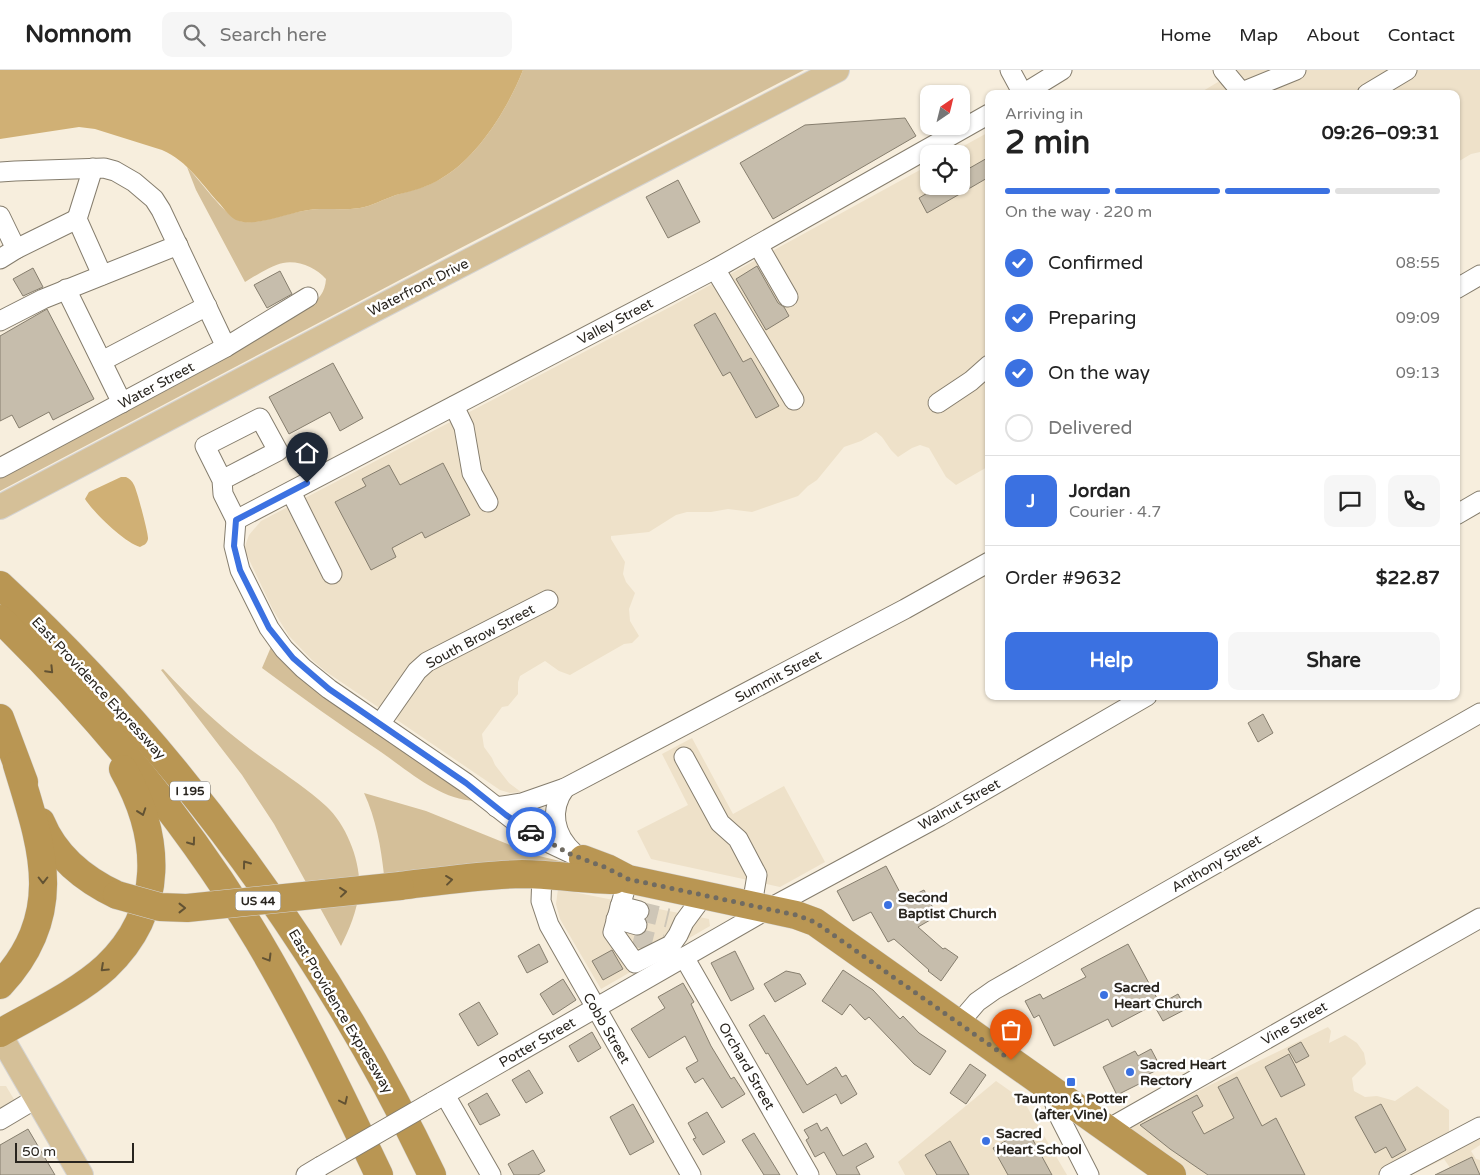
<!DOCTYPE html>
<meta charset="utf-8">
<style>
body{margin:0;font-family:"Varela Round",sans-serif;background:#f6f6f6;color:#222;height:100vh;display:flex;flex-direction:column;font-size:19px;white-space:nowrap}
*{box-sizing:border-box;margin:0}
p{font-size:16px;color:#767676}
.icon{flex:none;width:28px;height:28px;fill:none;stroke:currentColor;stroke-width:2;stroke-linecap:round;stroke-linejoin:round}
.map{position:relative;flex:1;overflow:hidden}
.side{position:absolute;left:985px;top:20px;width:475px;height:610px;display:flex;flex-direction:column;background:#fff;border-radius:10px;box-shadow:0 1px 4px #0004}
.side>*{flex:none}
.needle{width:32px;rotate:35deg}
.buttons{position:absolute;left:920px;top:15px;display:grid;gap:10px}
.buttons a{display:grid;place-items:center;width:50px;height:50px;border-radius:10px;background:#fff;box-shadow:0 1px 4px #0004;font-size:25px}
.scale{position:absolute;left:15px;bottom:12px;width:119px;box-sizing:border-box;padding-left:5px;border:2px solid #28241e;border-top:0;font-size:14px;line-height:18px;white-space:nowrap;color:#28241e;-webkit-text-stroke:4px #fff;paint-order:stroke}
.pin{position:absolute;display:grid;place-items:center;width:42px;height:42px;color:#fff;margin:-51px -21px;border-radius:50% 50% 50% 0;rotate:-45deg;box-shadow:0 0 5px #0007}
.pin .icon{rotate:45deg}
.courier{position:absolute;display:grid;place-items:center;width:50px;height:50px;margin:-25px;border:4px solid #3b71e1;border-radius:50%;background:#fff;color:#222;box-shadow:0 1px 6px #0007}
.overview em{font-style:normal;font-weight:700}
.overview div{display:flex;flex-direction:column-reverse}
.overview{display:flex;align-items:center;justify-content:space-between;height:85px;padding:0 20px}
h1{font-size:32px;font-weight:700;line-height:38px}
.bar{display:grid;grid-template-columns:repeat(4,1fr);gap:8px 5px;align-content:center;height:60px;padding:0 20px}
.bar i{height:6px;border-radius:4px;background:#e0e0e0}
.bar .current{background:#3b71e1}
.bar p{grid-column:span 4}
.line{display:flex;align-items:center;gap:12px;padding:0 20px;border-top:1px solid #e0e0e0}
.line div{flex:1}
.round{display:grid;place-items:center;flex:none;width:52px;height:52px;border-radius:10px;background:#f6f6f6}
ol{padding:0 20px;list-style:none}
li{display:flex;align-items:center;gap:15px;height:55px}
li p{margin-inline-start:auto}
li .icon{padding:5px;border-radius:50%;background:#3b71e1;color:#fff;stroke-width:4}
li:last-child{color:#767676}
li i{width:28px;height:28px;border:2px solid #e0e0e0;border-radius:50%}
.action{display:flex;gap:10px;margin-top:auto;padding:10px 20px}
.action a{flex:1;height:58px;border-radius:10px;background:#3b71e1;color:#fff;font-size:20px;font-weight:700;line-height:58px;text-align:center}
.action a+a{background:#f6f6f6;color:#222}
header{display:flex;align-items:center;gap:30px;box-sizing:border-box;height:70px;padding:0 25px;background:#fff;border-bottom:1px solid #e0e0e0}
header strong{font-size:24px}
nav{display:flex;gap:28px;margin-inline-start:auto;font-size:18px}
.search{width:350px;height:45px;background:#f6f6f6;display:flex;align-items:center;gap:12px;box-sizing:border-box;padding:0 18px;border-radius:10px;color:#767676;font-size:19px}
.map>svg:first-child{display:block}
.built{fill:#eee1c9}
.green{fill:#d4bf99}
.water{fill:#d0b075}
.building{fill:#c6bdac;stroke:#867e6e}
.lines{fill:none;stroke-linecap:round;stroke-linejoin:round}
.minor-tunnel{stroke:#cec6b7;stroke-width:19;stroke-dasharray:19 9;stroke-linecap:butt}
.minor-casing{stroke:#857d6d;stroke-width:21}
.major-casing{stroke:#d4d3d2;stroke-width:26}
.highway-casing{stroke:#d4d3d2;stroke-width:29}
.minor{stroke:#fff;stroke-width:19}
.major{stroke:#d5c098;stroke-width:24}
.highway{stroke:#b99653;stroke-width:28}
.minor-bridge-casing{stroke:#857d6d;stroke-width:21;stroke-linecap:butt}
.highway-bridge-casing{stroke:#d4d3d2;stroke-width:29;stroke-linecap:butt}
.minor-bridge{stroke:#fff;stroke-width:19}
.highway-bridge{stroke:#b99653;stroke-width:28}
.oneway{stroke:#625233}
.done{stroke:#706b61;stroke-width:5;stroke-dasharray:0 9}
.route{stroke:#3b71e1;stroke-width:6}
.poi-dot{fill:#3b71e1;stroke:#fff;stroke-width:2}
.labels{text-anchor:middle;stroke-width:5;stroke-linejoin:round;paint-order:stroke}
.shield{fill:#fff;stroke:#686662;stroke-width:1}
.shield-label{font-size:12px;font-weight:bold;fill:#28241e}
.street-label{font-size:14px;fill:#28241e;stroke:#fff}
.poi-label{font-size:14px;font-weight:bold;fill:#28241e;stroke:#fff;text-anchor:start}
</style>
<header>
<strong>Nomnom</strong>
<div class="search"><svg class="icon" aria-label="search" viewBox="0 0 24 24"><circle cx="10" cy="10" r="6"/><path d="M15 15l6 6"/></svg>Search here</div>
<nav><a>Home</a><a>Map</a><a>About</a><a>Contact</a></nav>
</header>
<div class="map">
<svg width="1480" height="1105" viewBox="0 0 1480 1105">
<rect width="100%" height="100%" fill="#f7eedd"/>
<g class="built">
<path d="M1238,0H1480V82L1471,84L1456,93V24H1198Z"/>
<path d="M989,62V396L956,415L946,407L929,378L920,375L912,378L898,387L891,380L882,367L876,362L861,371L844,377L817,410L808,416L798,426L752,442L728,439L711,442H687L676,445L649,462L611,466V469L625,492L623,504L626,512L635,523L629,539L630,551L639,566L632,573L624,574L570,605L559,601L545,591L520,606L518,612V624L508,636L502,637L482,664L484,677L492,688L495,695L509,713L521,722L510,723L500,720L325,601L312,590L289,566L273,540L244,479L249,465L261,451L672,236L929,95V116H961V84H949Z"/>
<path d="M692,668L733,744L784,716L825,792L780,817L651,789L637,761L688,735L662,684Z"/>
<path d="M558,819L709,849L710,856L601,919L560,849L556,834Z"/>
<path d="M1328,957L1331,961L1329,973L1345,965L1357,973L1364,983L1366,994L1352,1008L1354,1021L1365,1027L1377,1026L1395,1031L1417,1016L1449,1040V1067L1480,1060V1075L1471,1081L1476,1089L1480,1090V1105H1455L1444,1089L1411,1105H1162L1109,1065Z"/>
<path d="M996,1011L1023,1030L1067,1105H905L898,1092Z"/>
<path d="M0,1016H6L21,1041L0,1052Z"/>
</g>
<g class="green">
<path d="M523,0H804L451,183L0,421V408L190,308L309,237C319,228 325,223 326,209C316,198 299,190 283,193C272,195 255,206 245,212L196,120L187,97C199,109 225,146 240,151C254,156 288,143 303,141C322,137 341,141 360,138C372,136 384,129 396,125C412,120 428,117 442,108C478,87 508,38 523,0Z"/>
<path d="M271,577L283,591L312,617L475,728V731C441,730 408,701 381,682C340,655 301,627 262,598Z"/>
<path d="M163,599C190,628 218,655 250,679C275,698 303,715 326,736C347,755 362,794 359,822C357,841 349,860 341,876L274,754L242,705L161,600Z"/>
<path d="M364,723L426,741L535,785L564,792L563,796L384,805C381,777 376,749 364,723Z"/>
</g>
<g class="water">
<path d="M0,0H523C508,38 478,87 442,108C428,117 412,121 396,125C384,129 372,136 360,138C341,141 322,137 303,141C286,144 252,158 236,150C229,146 225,140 220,134C202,115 188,91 162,80L95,59L79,57L0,69Z"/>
<path d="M121,407H126C130,409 132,411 134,415C137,420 149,466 148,469C147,474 144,475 140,477C124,472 94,443 85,429L89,422Z"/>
</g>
<g class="building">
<path d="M905,48L916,66L773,149L740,93L805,55Z"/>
<path d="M989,87V107L927,143L919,128L939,116H961V103Z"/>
<path d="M678,110L700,152L668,168L646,127Z"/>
<path d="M757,196L778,233L784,237L789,246L766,260L736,209Z"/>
<path d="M33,198L43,217L23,226L13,209Z"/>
<path d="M280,201L292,224L267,238L254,215Z"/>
<path d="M47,239L94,329L53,350L49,342L19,358L12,345L0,351V266Z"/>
<path d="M715,243L743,292L751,288L779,336L756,348L730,302L723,306L694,255Z"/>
<path d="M333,293L363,348L340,361L330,342L289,364L269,327Z"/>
<path d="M443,393L470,445L425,468L422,462L392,478L396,487L371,500L335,432L366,416L362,409L389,395L400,415Z"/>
<path d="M1263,644L1273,663L1258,672L1248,653Z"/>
<path d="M886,796L904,830L924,820L937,846L918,857L943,879L945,878L958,887L941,911L928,901L929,900L894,869L888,872L871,842L853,851L837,821Z"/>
<path d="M539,874L548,892L527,903L518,886Z"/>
<path d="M1128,874L1159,932L1112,957L1108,949L1054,976L1039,945L1034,948L1025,931L1040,924L1043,929L1086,907L1081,899Z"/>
<path d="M612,880L623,899L603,910L592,891Z"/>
<path d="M735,881L754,919L731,931L711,893Z"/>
<path d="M843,900L873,920L900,949L903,946L919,963L946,981L930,1005L914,994L869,947L865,950L850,934L842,945L822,931Z"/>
<path d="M786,901L800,904L806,914L775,932L764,914Z"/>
<path d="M563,909L576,930L553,945L540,924Z"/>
<path d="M683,913L694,932L691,934L711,976L731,1009L734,1007L745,1024L722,1038L703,1008L695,1013L686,998L698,991L685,966L649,988L631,959L665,938L658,927Z"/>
<path d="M1178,924L1186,939L1163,951L1155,937Z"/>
<path d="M479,932L498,964L478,976L459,944Z"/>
<path d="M764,945L807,1015L836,997L842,1007L846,1005L857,1024L841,1034L836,1024L803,1043L768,983L766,984L749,955Z"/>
<path d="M592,962L601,978L578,992L569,976Z"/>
<path d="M1301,972L1309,986L1296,993L1288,979Z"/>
<path d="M1151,979L1161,998L1147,1005L1149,1009L1117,1025L1103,997L1135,981L1138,986Z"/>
<path d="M1289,984L1305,1015L1281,1027L1265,997Z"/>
<path d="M970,994L986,1005L966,1034L950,1023Z"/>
<path d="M529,1000L543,1023L526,1033L512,1010Z"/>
<path d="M1237,1007L1262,1056L1276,1048L1305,1105H1208L1170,1079L1140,1055L1197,1025L1203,1036L1192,1042L1204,1064L1234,1048L1218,1017Z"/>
<path d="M487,1023L500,1045L480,1055L468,1034Z"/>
<path d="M633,1034L654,1072L630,1085L610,1047Z"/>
<path d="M1381,1034L1406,1080L1392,1088L1386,1077L1375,1083L1355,1047Z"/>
<path d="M707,1042L725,1072L703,1085L693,1069L696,1068L688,1053Z"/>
<path d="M817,1053L821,1061L827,1057L843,1086L866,1073L874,1087L856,1097L860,1105H837L824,1082L815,1087L806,1070L809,1068L804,1060Z"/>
<path d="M28,1059L55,1105H0V1075Z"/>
<path d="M1027,1059L1052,1105H1008L993,1078Z"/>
<path d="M754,1063L780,1105H764L742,1070Z"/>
<path d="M950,1071L969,1105H937L925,1085Z"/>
<path d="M533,1080L545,1101L538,1105H514L508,1094Z"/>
<path d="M1472,1087L1480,1105H1435Z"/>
</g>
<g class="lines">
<g class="minor-tunnel">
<path d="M639,841L668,848"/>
<path d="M634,867L662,874"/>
</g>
<g class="minor-casing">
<g id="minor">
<path d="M1010,0L1023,24"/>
<path d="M1223,0L1243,24"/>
<path d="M1242,22L1296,0"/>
<path d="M1023,24L1062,0"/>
<path d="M1367,24L1407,0"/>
<path d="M93,98L77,149L102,205"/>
<path d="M0,102L15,101L104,98L115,101L134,112L154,129L161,140L226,277"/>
<path d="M0,146L16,179"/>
<path d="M758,175L788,227"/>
<path d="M0,189L16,179L77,149"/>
<path d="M715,199L794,330"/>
<path d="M66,219L122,333"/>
<path d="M1456,219L1480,205"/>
<path d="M0,251L43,229L178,175"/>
<path d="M102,291L207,236"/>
<path d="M938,333L971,311L989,295"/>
<path d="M454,336L464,357L472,403L488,432"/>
<path d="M0,398L226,277L308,227"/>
<path d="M222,410L205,376L260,348L278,381L222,410L223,424L236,450"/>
<path d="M291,422L332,504"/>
<path d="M1456,445L1480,431"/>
<path d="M236,450L715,199L989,44"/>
<path d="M236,450L234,476L240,500L269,558L284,579L303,598L329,619L466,713L517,753L549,773L583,789"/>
<path d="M380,654L417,601L427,592L548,530"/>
<path d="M684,687L720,753L738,769L757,805L752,835"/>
<path d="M565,718C549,740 554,765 574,783"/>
<path d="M496,737L522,733L565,718L905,539L989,492"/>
<path d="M542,805L541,831L549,855L691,1105"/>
<path d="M628,809L613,862L635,893L671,875L678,865L684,852L704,825"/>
<path d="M620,836L639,841"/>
<path d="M616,849L637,855"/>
<path d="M684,887L809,1105"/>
<path d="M959,953L977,932L994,920L1480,643"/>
<path d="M1049,1018L1060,1048L1089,1105"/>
<path d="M445,1025L491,1105"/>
<path d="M432,1032L768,839L940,746L1147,626"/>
<path d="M0,1050L37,1028"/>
<path d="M1108,1059L1480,848"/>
<path d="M306,1105L321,1096"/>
<path d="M1389,1105L1480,1057"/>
</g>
</g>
<g class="major-casing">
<g id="major">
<path d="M0,437L378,238L837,0"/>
<path d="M0,965L81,1105"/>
</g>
</g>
<g class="highway-casing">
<g id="highway">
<path d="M0,515C179,681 327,885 432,1105"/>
<path d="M0,549C98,645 187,752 258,870C303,946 341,1025 379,1105"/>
<path d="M0,648L24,712"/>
<path d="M41,752C55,786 85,810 117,825"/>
<path d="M583,789L607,798L628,809L796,845L815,852L1172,1105"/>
<path d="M400,816C441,811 481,805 522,804C553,804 584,810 614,810"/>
<path d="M0,915C67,843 42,777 17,695"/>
<path d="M0,963C33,944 78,923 106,897C166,840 161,766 123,699"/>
</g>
</g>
<use href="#minor" class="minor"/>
<use href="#major" class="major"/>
<use href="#highway" class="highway"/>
<g class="minor-bridge-casing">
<path id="minor-bridge" d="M321,1096L432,1032"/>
</g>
<g class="highway-bridge-casing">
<path id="highway-bridge" d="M117,825L160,837L187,838L400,816"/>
</g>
<use href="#minor-bridge" class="minor-bridge"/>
<use href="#highway-bridge" class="highway-bridge"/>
</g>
<defs><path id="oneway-chevron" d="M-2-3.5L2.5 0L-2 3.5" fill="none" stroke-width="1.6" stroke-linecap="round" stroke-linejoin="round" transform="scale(1.25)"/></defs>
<g class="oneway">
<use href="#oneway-chevron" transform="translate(50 600) rotate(46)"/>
<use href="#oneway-chevron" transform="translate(142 742) rotate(71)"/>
<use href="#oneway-chevron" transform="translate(192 772) rotate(54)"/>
<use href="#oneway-chevron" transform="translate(246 794) rotate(-126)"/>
<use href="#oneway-chevron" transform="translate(43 810) rotate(90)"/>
<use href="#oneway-chevron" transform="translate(449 810) rotate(-7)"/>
<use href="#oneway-chevron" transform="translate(343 822) rotate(-6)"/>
<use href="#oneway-chevron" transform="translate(182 838)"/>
<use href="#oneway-chevron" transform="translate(268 888) rotate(59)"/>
<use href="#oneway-chevron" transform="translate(104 898) rotate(137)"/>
<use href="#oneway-chevron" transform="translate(344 1031) rotate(65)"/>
</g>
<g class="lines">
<path class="done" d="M531,762L570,784L607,798L628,809L796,845L815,852L1011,990"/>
<path class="route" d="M307,413L236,450L234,476L240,500L269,558L293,588L329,619L466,713L506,745L531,762"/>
</g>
<g class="poi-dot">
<circle cx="888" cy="835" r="5"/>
<circle cx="1104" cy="925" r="5"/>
<circle cx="1130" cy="1002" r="5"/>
<rect x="1066" y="1007" width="10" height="10" rx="2.5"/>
<circle cx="986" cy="1071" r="5"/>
</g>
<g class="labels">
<g class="shield">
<rect x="170" y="711.5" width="40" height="19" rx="4"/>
<rect x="235.5" y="821.5" width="45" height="19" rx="4"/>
</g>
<g class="shield-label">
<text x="190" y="725">I 195</text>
<text x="258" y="835">US 44</text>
</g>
<g class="street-label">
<text transform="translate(418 217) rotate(-27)" y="5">Waterfront Drive</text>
<text transform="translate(615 251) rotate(-28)" y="5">Valley Street</text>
<text transform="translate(156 315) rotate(-28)" y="5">Water Street</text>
<text transform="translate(480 566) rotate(-28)" y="5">South Brow Street</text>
<text transform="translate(778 606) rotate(-28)" y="5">Summit Street</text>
<text transform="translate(99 618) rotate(47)" y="5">East Providence Expressway</text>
<text transform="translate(959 734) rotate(-29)" y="5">Walnut Street</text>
<text transform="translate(1216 793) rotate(-30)" y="5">Anthony Street</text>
<text transform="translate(341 941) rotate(59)" y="5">East Providence Expressway</text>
<text transform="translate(1294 953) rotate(-30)" y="5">Vine Street</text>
<text transform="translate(607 958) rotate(60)" y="5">Cobb Street</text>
<text transform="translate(537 972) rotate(-30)" y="5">Potter Street</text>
<text transform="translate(747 996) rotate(60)" y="5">Orchard Street</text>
</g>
<g class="poi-label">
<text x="898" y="832">Second<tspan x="898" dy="16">Baptist Church</tspan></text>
<text x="1114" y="922">Sacred<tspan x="1114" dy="16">Heart Church</tspan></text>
<text x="1140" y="999">Sacred Heart<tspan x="1140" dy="16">Rectory</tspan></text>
<text x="1071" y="1033" text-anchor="middle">Taunton &amp; Potter<tspan x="1071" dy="16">(after Vine)</tspan></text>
<text x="996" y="1068">Sacred<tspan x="996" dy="16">Heart School</tspan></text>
</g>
</g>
</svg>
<div class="buttons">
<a><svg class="needle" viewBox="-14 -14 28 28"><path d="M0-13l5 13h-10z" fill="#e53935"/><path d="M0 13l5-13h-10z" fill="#767676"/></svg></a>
<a><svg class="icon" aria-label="locate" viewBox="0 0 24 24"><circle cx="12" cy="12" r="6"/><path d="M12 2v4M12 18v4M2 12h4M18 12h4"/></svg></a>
</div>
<div class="scale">50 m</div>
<div class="pin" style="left:1011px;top:990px;background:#ea580c"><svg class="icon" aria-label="bag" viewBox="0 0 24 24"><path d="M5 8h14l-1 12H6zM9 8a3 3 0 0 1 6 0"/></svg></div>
<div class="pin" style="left:307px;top:413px;background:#1f2937"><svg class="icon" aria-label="home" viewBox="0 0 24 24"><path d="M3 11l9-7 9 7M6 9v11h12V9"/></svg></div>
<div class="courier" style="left:531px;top:762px"><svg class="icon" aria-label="car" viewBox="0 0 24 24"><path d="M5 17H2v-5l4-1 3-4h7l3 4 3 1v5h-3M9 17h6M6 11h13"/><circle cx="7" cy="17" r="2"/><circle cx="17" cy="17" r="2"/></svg></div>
<section class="side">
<div class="overview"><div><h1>2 min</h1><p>Arriving in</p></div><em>09:26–09:31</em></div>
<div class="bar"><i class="current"></i><i class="current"></i><i class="current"></i><i></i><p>On the way · 220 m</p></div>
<ol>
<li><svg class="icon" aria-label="check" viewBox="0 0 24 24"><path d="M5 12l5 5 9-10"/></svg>Confirmed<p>08:55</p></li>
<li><svg class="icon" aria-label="check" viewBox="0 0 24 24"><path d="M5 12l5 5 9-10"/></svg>Preparing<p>09:09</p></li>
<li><svg class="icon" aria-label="check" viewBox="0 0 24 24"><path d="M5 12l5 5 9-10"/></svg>On the way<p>09:13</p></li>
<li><i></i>Delivered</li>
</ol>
<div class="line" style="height:90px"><b class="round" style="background:#3b71e1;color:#fff">J</b><div><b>Jordan</b><p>Courier · 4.7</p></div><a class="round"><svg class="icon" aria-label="chat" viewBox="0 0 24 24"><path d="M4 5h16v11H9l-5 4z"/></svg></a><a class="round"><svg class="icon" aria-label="phone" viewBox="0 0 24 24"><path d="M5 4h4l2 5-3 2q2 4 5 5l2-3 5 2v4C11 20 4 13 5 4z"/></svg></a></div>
<div class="line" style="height:65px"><div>Order #9632</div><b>$22.87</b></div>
<div class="action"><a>Help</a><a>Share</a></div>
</section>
</div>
